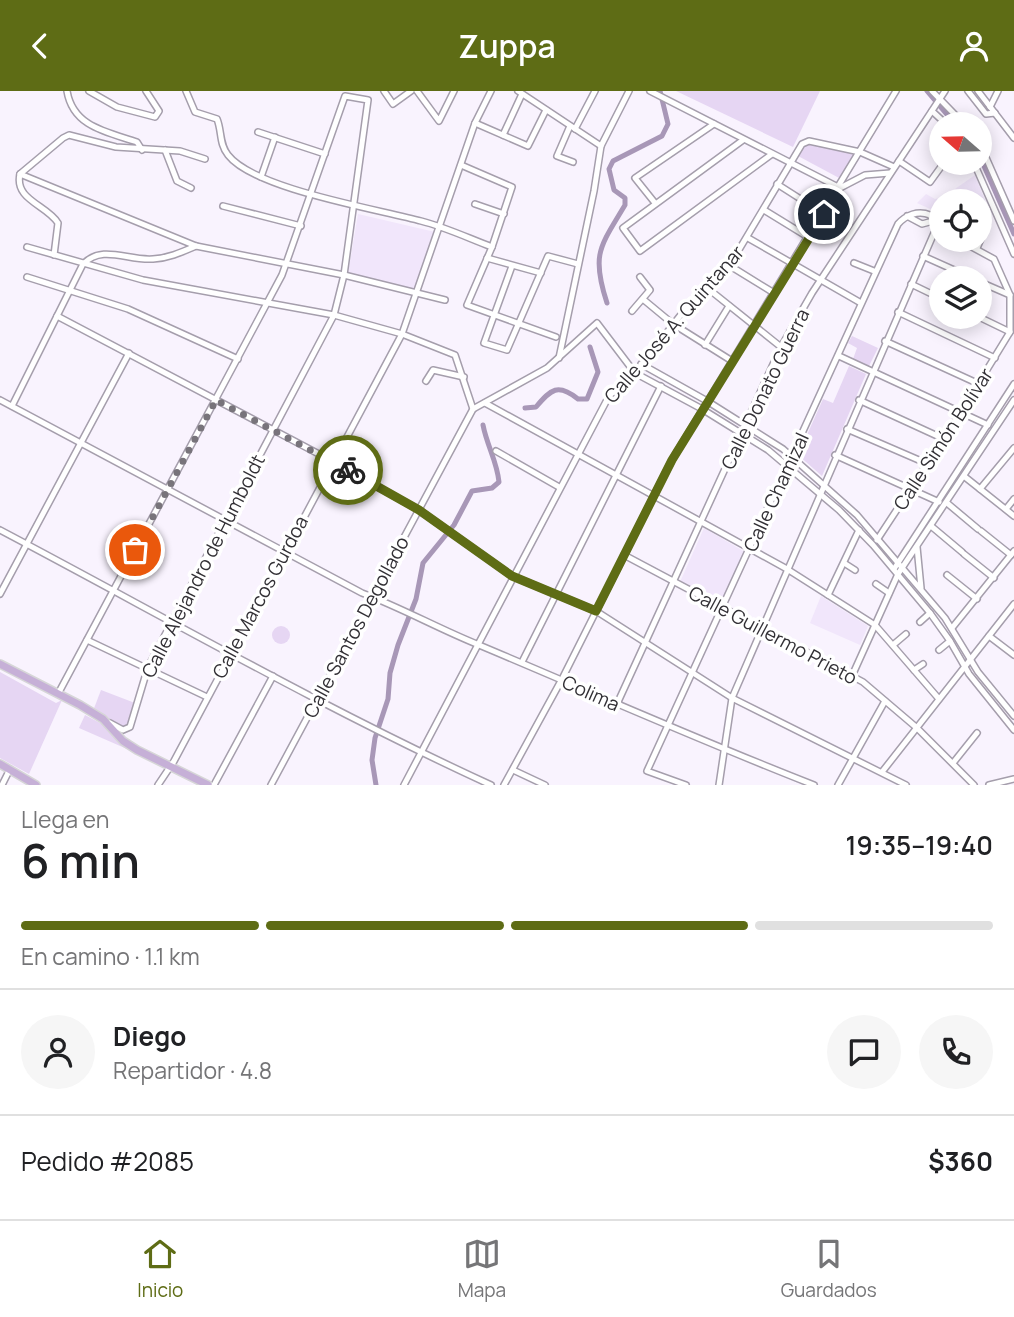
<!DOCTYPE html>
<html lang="es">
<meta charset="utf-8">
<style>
body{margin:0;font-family:Manrope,sans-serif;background:#f6f6f6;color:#202124;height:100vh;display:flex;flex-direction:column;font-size:26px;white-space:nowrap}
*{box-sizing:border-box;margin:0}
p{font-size:23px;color:#757577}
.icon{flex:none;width:38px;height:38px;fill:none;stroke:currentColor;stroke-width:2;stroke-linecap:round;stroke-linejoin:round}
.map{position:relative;height:694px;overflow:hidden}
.side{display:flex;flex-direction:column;background:#fff;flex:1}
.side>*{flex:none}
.needle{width:46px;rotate:290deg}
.tools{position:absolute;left:929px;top:21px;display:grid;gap:14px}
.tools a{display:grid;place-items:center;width:63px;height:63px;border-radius:50%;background:#fff;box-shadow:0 4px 18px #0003;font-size:35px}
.pin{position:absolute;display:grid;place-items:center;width:60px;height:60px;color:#fff;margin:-30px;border:4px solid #fff;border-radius:50%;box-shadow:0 2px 7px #0007}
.courier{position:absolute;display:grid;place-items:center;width:70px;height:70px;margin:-35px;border:5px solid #5e6c15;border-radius:50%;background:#fff;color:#222;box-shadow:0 2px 9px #0007}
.head em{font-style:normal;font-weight:600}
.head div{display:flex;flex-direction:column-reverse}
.head{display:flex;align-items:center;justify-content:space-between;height:119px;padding:0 21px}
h1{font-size:46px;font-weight:600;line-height:52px}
.bar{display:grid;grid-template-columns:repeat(4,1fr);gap:10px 7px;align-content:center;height:84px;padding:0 21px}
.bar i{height:9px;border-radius:5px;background:#e0e0e0}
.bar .selected{background:#5e6c15}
.bar p{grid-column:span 4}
.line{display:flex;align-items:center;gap:18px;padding:0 21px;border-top:2px solid #e0e0e0}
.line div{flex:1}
.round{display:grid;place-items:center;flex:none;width:74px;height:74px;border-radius:37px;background:#f6f6f6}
header{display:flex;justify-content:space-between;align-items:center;height:91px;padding:0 21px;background:#5e6c15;color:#fff;font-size:32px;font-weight:600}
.menu{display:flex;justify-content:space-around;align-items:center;height:98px;border-top:2px solid #e0e0e0;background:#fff;font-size:19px;color:#757577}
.menu a{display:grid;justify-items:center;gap:4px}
.menu .selected{color:#5e6c15}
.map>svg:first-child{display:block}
.built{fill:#f1e6fb}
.green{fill:#e6d6f3}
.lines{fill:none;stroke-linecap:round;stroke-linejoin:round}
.canal{stroke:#a897b7;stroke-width:5}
.minor-casing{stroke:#a59eac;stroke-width:8}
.major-casing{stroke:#d6d6d7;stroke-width:10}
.minor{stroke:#fff;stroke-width:5}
.major{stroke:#c6b0d7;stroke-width:7}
.done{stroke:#78747b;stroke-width:7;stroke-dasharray:0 12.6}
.route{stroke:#5e6c15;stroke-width:9}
.labels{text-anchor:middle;stroke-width:7;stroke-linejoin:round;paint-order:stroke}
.street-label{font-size:19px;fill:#323035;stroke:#fff}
</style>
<header><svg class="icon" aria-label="back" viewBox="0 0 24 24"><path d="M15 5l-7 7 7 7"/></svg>Zuppa<svg class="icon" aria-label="person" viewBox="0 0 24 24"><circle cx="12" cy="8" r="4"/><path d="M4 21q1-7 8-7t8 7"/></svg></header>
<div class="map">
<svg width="1014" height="694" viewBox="0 0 1014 694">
<rect width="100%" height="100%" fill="#f9f3fe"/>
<g class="built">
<path d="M975,84L985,109L980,118V110H942L941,123L917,112L926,103L935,108L945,105Z"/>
<path d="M358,123L435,141L417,199L348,182Z"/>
<path d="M704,437L745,461L720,514L680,491Z"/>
<path d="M821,505L868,535L860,554L810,532Z"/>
</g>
<g class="green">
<path d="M676,0H820L793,56Z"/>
<path d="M806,50L857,59L841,88L798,65Z"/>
<path d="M852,245L878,257L869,275L853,268L857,257L848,252Z"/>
<path d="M849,275L866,283L822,385L798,364L823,308L833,312Z"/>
<circle cx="281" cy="544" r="9"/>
<path d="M0,581L56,612L62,609L29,683L0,667Z"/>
<path d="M101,599L135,612L127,636H121L93,620Z"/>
<path d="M85,624L102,633L127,658L79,637Z"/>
</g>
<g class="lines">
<g class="canal">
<path d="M927,0L955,33"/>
<path d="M980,66L1014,143"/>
<path d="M607,212C591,163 600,156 625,114V107L614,99L609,78L613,70L662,45L668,33L660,0"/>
<path d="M525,317L536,316C551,298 558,292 578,308H587L598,281L590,256"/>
<path d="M376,694L372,669L375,647L388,608L390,582L398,554L416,508L423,472L454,434L472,400L492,397L499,391C497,370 487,355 483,334"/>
</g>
<g class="minor-casing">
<g id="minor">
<path d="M67,0C73,36 107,41 137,51L142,59"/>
<path d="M89,0L117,16L155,26L159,20L146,0"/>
<path d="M186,0L195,21L217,28C222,40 219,53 228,64C254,98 377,118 421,130C445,136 468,147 492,156"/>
<path d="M384,0L393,13L411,0"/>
<path d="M417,0L439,30L454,0"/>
<path d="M518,0L601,55"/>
<path d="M650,0L840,97"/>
<path d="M932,0L964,33"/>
<path d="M968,0L986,23L995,22"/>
<path d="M978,0L1014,47"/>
<path d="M990,16L998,0"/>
<path d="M932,20L946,33"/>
<path d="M475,32L528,55L546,19"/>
<path d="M570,35L557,65L573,71"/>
<path d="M575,38L595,0"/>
<path d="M258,41L325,63"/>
<path d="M503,44L522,3"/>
<path d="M743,49L623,137L640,160L772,63"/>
<path d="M980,53L1014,130"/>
<path d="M165,59L177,90L191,97"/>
<path d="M899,70L930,91L943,73"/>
<path d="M974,72L1014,163"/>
<path d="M461,74L512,96L492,156L467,214L556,246"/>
<path d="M20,83L196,155L344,184L445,209"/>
<path d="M261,86L275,46"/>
<path d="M777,93L824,123"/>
<path d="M840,97L865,84L890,82"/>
<path d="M655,112L635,87L714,33"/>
<path d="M475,113L504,123"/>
<path d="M223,115L301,135"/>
<path d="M764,119L808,146"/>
<path d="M748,147L861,212"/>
<path d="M27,156L143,189L334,224L402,243L455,264L473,318"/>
<path d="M977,157L987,134"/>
<path d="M54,164L58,132C47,114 14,109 20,83L63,47L69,44L116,56L180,60L205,68"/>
<path d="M923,165L972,187"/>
<path d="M487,167L541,182"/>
<path d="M854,172L874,180"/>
<path d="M727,173L774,202"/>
<path d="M512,175L484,252L507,259L548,165L578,173"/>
<path d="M27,186L128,218L238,268"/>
<path d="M980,191L1010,204"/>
<path d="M911,193L942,208"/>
<path d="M706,196L781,256"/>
<path d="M644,209L673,233L732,270"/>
<path d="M632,220L650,199L640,186"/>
<path d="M898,221L995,267"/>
<path d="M57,225L334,371L419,419L512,485L596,520L732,607L906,694"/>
<path d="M979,226L1010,241"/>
<path d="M885,250L979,293"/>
<path d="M705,254L729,215"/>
<path d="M839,265L988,334"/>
<path d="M559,267L594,100L601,55L629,0"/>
<path d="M641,273L707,310L783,358L857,424L945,527L978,581L1014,625"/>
<path d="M426,290L433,279L464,286"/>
<path d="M0,309L362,502C402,517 439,538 479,554C591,601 701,650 814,694"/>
<path d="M859,309L944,348"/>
<path d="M485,312L787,478L875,534L939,608"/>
<path d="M12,315L83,173C103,153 127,170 153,168C169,167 182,161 196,155"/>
<path d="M847,338L928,373"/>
<path d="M496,360L559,396"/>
<path d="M835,364L939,411"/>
<path d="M965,386L1014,425"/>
<path d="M980,398L1014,357"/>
<path d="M947,412L978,438"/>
<path d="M1006,418L1014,408"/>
<path d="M931,435L962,461"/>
<path d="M0,439C163,525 323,617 491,694"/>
<path d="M981,440L1011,464"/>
<path d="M877,449L961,321L1010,241V204L994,168L959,149"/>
<path d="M917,456L921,497"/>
<path d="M964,463L994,487"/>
<path d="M624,464L863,591L917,637L974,694"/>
<path d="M844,472L855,479"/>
<path d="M894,478L1014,293"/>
<path d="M947,484L977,508"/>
<path d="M876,493L889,502"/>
<path d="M0,503L129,262"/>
<path d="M828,504L859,439"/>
<path d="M920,531L930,522"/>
<path d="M952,537L1014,460"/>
<path d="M989,545L1014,564"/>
<path d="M87,549L207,606"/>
<path d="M893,554L906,543"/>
<path d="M939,559L950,550"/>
<path d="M522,571L661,295"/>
<path d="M914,579L923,573"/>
<path d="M852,585L898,483L1014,309"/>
<path d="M58,603L282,184L345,5L368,9L344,184L334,224L148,576L130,636L123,639L110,632"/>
<path d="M617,613L781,256L812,202L945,0"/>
<path d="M953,672L977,642"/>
<path d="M513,679L545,694"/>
<path d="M882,681L1014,513"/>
<path d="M2,694L10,678"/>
<path d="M158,694L174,670L402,243L475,32L491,0"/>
<path d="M214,694L273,585"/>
<path d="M271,694L473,318L547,277L597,232L635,282L702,318L768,359L839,419L873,454L930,522L950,550L969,583L1014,639"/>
<path d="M404,694L609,305L635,282L683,221L740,157L802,53L809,50L860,61L894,76"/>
<path d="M504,694L562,588L672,369L896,0"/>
<path d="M686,694L647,680L898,133C906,124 918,119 930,124L933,130L922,133L907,125"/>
<path d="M719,694L732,607L934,142L942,141"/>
<path d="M838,694L885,610"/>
<path d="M989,694L1014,688"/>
</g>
</g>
<g class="major-casing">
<g id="major">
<path d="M0,573L80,614L103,628L123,650L137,659L208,694"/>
<path d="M0,673L36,694"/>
</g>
</g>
<use href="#minor" class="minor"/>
<use href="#major" class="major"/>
</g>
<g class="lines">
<path class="done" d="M135,459L216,309L348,379"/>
<path class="route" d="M348,379L419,419L512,485L596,520L672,369L824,123"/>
</g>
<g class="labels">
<g class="street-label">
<text transform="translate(674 233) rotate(-49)" y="7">Calle José A. Quintanar</text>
<text transform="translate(765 298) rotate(-64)" y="7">Calle Donato Guerra</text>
<text transform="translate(943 348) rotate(-57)" y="7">Calle Simón Bolívar</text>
<text transform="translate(776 401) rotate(-65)" y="7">Calle Chamizal</text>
<text transform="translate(203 475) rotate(-63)" y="7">Calle Alejandro de Humboldt</text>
<text transform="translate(260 506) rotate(-62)" y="7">Calle Marcos Gurdoa</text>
<text transform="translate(356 536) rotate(-62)" y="7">Calle Santos Degollado</text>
<text transform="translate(773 544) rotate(28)" y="7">Calle Guillermo Prieto</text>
<text transform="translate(591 602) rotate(24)" y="7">Colima</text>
</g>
</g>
</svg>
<div class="tools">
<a><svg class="needle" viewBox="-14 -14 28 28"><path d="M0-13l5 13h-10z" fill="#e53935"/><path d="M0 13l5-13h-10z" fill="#757577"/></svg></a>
<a><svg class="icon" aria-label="locate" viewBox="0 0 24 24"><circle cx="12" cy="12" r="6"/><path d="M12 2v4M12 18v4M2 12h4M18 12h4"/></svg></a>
<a><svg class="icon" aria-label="layers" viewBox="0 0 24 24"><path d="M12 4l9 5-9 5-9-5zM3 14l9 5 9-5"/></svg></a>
</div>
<div class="pin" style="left:135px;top:459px;background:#ea580c"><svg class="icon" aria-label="bag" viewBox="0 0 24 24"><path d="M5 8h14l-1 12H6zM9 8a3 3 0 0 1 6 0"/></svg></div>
<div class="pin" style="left:824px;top:123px;background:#1f2937"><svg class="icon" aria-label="home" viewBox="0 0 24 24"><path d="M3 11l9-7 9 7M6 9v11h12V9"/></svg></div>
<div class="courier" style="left:348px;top:379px"><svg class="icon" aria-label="bike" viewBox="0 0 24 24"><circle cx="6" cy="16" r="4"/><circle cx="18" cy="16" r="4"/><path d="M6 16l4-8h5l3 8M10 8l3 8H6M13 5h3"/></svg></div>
</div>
<section class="side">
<div class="head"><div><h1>6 min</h1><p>Llega en</p></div><em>19:35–19:40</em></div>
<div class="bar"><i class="selected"></i><i class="selected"></i><i class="selected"></i><i></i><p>En camino · 1.1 km</p></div>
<div class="line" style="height:126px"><a class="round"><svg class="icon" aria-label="person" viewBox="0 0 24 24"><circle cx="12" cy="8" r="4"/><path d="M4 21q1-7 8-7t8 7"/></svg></a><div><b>Diego</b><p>Repartidor · 4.8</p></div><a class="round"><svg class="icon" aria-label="chat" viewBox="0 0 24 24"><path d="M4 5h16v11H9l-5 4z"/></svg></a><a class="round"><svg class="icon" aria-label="phone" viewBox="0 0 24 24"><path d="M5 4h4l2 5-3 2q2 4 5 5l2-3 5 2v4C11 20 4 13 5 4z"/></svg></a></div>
<div class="line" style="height:91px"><div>Pedido #2085</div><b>$360</b></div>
</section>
<nav class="menu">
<a class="selected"><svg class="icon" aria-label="home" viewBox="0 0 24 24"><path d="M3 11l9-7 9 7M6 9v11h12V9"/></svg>Inicio</a>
<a><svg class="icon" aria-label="map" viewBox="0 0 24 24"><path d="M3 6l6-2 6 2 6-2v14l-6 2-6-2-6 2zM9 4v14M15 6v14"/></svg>Mapa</a>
<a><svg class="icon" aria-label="saved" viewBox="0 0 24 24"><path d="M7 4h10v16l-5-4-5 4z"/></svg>Guardados</a>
</nav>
